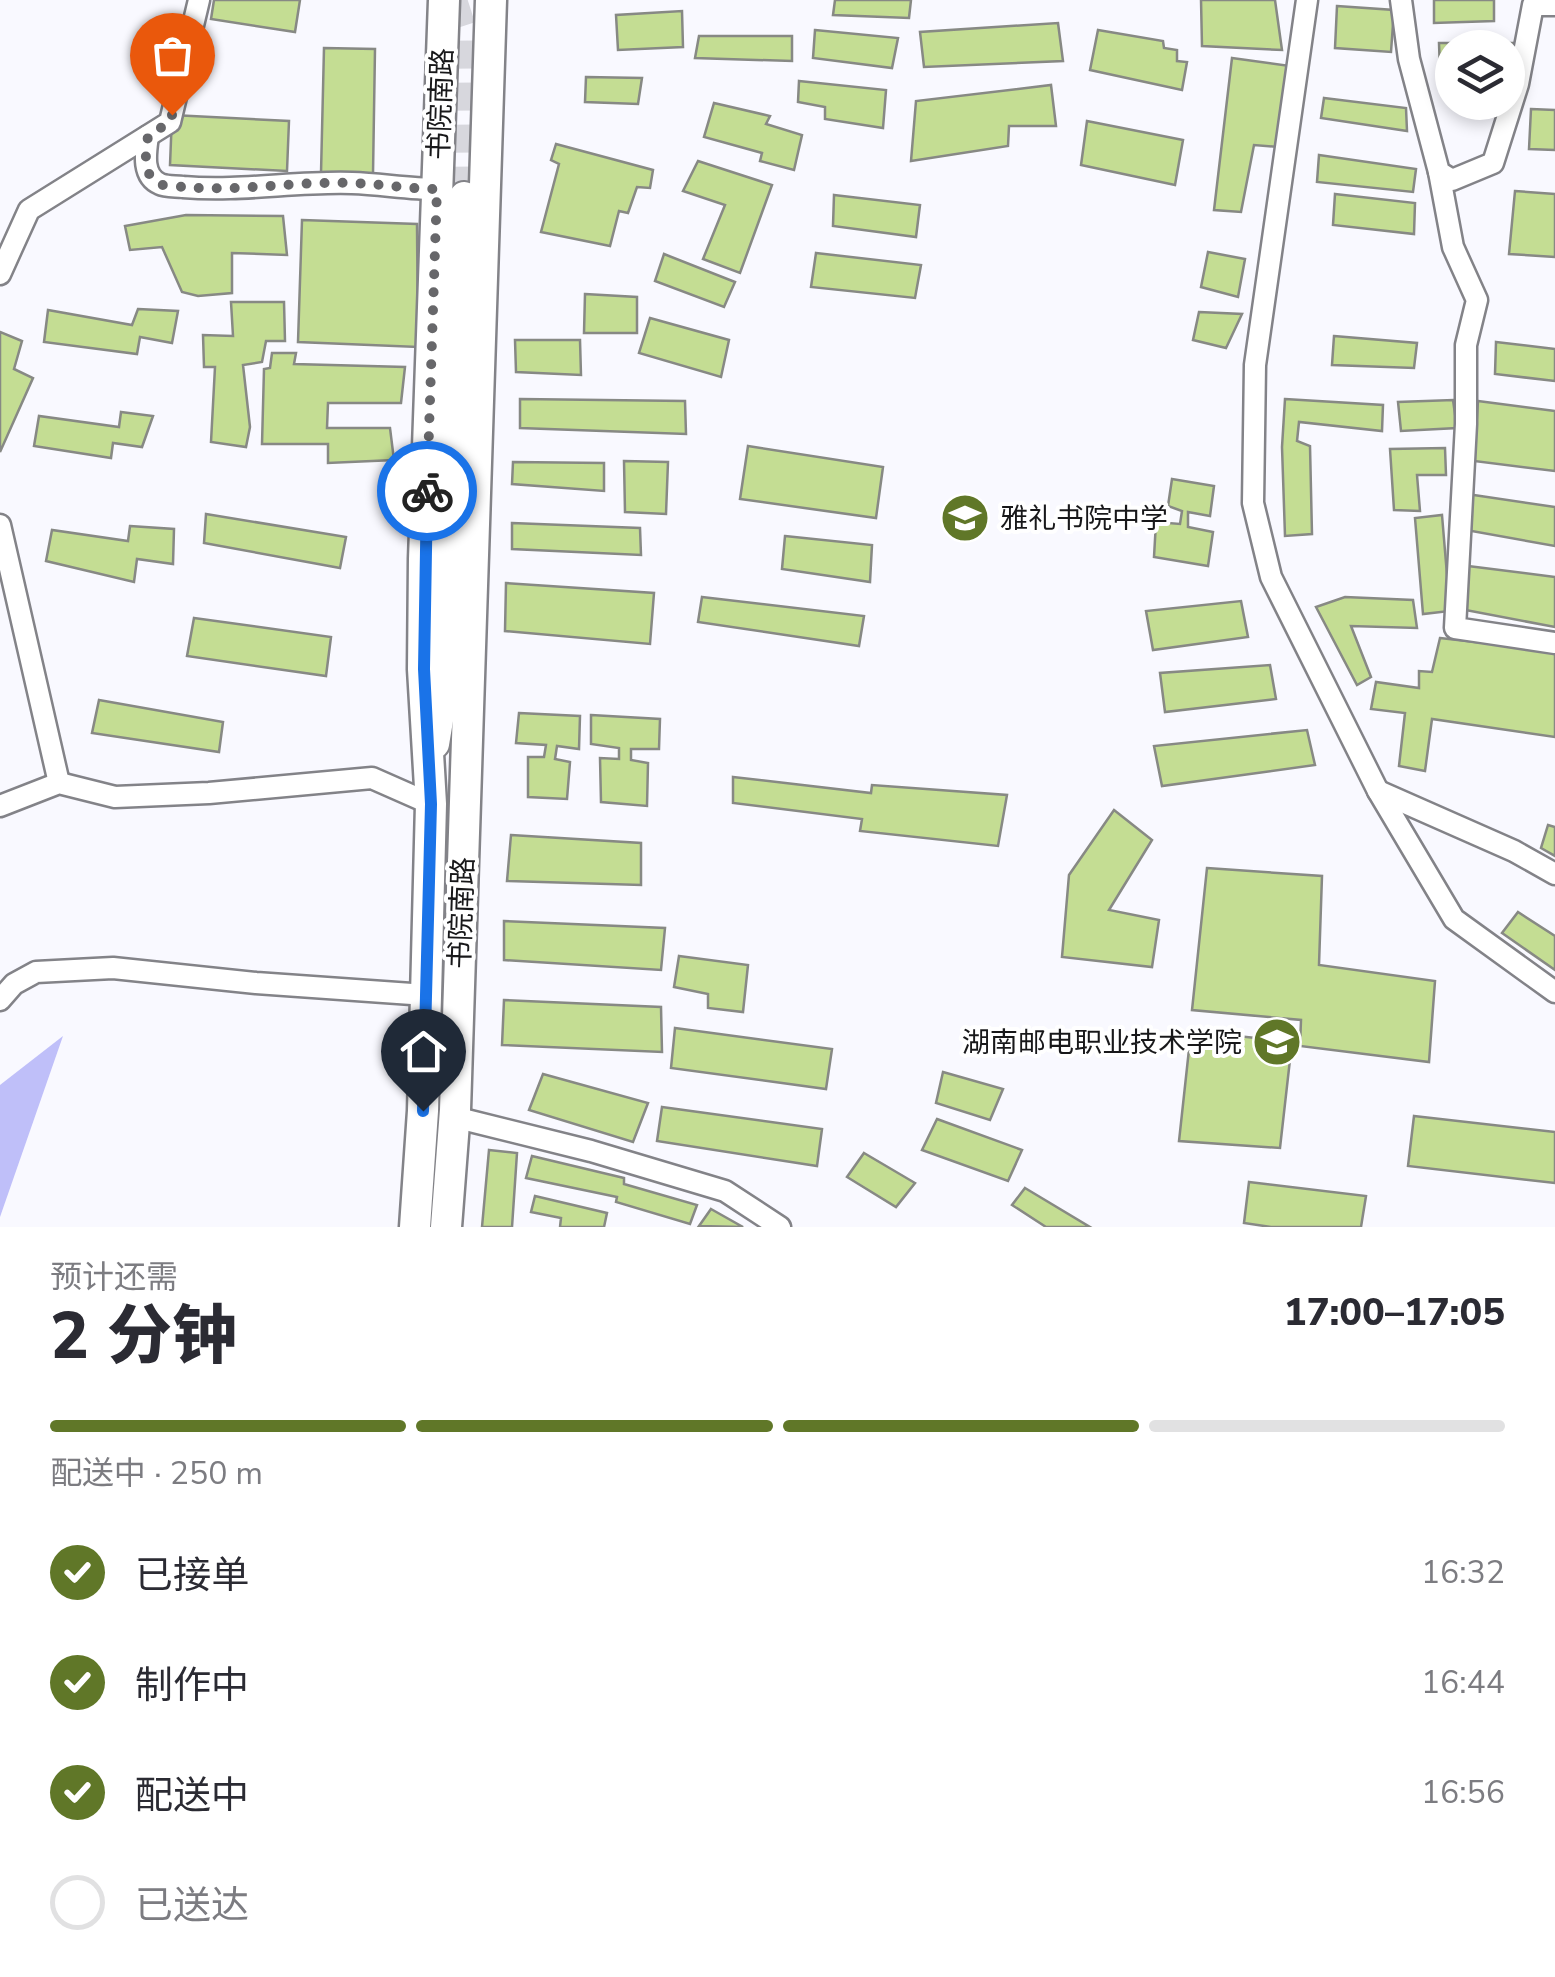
<!DOCTYPE html>
<html lang="zh">
<meta charset="utf-8">
<style>
body{margin:0;font-family:"Nunito Sans","Noto Sans SC",sans-serif;background:#f7f7f7;color:#2b2b33;height:100vh;display:flex;flex-direction:column;font-size:38px;white-space:nowrap}
*{box-sizing:border-box;margin:0}
p{font-size:32px;color:#7c7c81}
.icon{flex:none;width:55px;height:55px;fill:none;stroke:currentColor;stroke-width:2;stroke-linecap:round;stroke-linejoin:round}
.map{position:relative;height:1227px;overflow:hidden}
.details{display:flex;flex-direction:column;background:#fff;flex:1}
.details>*{flex:none}
.tools{position:absolute;left:1435px;top:30px;display:grid;gap:20px}
.tools a{display:grid;place-items:center;width:90px;height:90px;border-radius:50%;background:#fff;box-shadow:0 5px 15px #0003;font-size:50px}
.pin{position:absolute;display:grid;place-items:center;width:85px;height:85px;color:#fff;margin:-102px -42px;border-radius:50% 50% 50% 0;rotate:-45deg;box-shadow:0 0 10px #0007}
.pin .icon{rotate:45deg}
.courier{position:absolute;display:grid;place-items:center;width:100px;height:100px;margin:-50px;border:8px solid #1a73e8;border-radius:50%;background:#fff;color:#222;box-shadow:0 2px 12px #0007}
.headline em{font-style:normal;font-weight:800}
.headline div{display:flex;flex-direction:column-reverse}
.headline{display:flex;align-items:center;justify-content:space-between;height:170px;padding:0 50px}
h1{font-size:65px;font-weight:800;line-height:75px}
.bar{display:grid;grid-template-columns:repeat(4,1fr);gap:15px 10px;align-content:center;height:120px;padding:0 50px}
.bar i{height:12px;border-radius:8px;background:#e1e1e2}
.bar .selected{background:#607728}
.bar p{grid-column:span 4}
ol{padding:0 50px;list-style:none}
li{display:flex;align-items:center;gap:30px;height:110px}
li p{margin-inline-start:auto}
li .icon{padding:10px;border-radius:50%;background:#607728;color:#fff;stroke-width:4}
li:last-child{color:#7c7c81}
li i{width:55px;height:55px;border:5px solid #e1e1e2;border-radius:50%}
.map>svg:first-child{display:block}
.forest{fill:#bfbff9}
.building{fill:#c4dd93;stroke:#878984;stroke-width:2.5}
.lines{fill:none;stroke-linecap:round;stroke-linejoin:round}
.secondary-tunnel{stroke:#d7d7dd;stroke-width:28;stroke-dasharray:28 14;stroke-linecap:butt}
.minor-casing{stroke:#838388;stroke-width:25}
.secondary-casing{stroke:#838388;stroke-width:32}
.primary-casing{stroke:#838388;stroke-width:35}
.minor{stroke:#fff;stroke-width:20}
.secondary{stroke:#fff;stroke-width:28}
.primary{stroke:#fff;stroke-width:30}
.done{stroke:#67676a;stroke-width:10;stroke-dasharray:0 18}
.route{stroke:#1a73e8;stroke-width:12}
.labels{text-anchor:middle;stroke-width:8;stroke-linejoin:round;paint-order:stroke}
.street-label{font-size:28px;fill:#18181a;stroke:#fff}
.poi-label{font-size:28px;fill:#18181a;stroke:#fff;text-anchor:start}
</style>
<div class="map">
<svg width="1555" height="1227" viewBox="0 0 1555 1227">
<rect width="100%" height="100%" fill="#f9f9ff"/>
<path class="forest" d="M63,1036L0,1217V1085Z"/>
<g class="building">
<path d="M214,0H300L295,32L211,19Z"/>
<path d="M835,0H911L909,18L833,15Z"/>
<path d="M1201,0H1275L1282,50L1202,46Z"/>
<path d="M1434,0H1494V21L1434,23Z"/>
<path d="M1337,6L1394,10L1391,52L1335,48Z"/>
<path d="M682,11L683,47L618,50L616,15Z"/>
<path d="M1058,23L1063,61L924,67L920,32Z"/>
<path d="M815,30L898,38L892,68L813,58Z"/>
<path d="M1098,30L1163,41L1164,48L1177,50V61L1187,62L1182,90L1090,70Z"/>
<path d="M699,36H792V61L695,58Z"/>
<path d="M1439,43H1521L1508,93V48H1452V72L1440,71Z"/>
<path d="M324,48L375,49L373,174L321,173Z"/>
<path d="M1232,58L1290,66L1278,147L1254,145L1241,212L1214,210Z"/>
<path d="M586,77L642,78L638,104L585,102Z"/>
<path d="M799,81L886,90L883,128L825,119V107L798,102Z"/>
<path d="M1051,85L1056,126H1009L1008,146L911,161L916,101Z"/>
<path d="M1324,98L1406,108L1407,131L1321,118Z"/>
<path d="M714,103L770,116L766,124L802,135L794,170L760,161L762,153L704,137Z"/>
<path d="M1531,109L1555,110V150L1529,149Z"/>
<path d="M172,115L289,121L287,171L170,165Z"/>
<path d="M1087,121L1183,140L1175,185L1081,165Z"/>
<path d="M556,144L653,170L650,188L637,187L628,213L619,211L610,246L541,232L559,164L551,160Z"/>
<path d="M1319,155L1416,169L1413,192L1317,182Z"/>
<path d="M698,161L772,185L740,273L703,259L725,205L683,191Z"/>
<path d="M1515,191L1555,194V257L1509,254Z"/>
<path d="M1335,194L1415,203L1414,234L1333,225Z"/>
<path d="M834,195L920,205L916,237L833,226Z"/>
<path d="M186,215L283,216L287,255L232,253V293L198,296L182,292L162,247L130,250L125,226Z"/>
<path d="M302,220L417,224L418,347L298,342Z"/>
<path d="M1208,252L1245,259L1238,297L1201,287Z"/>
<path d="M816,253L921,265L915,298L811,287Z"/>
<path d="M664,254L735,282L724,307L655,281Z"/>
<path d="M585,294L637,297V333H584Z"/>
<path d="M231,302H284L285,341H266L262,362L243,365L250,427L246,447L211,442L215,367H204L203,335L233,336Z"/>
<path d="M138,309L178,311L172,343L140,337L137,354L44,342L48,310L132,325Z"/>
<path d="M1199,312L1242,314L1226,348L1193,340Z"/>
<path d="M650,318L729,340L721,377L639,353Z"/>
<path d="M0,332L22,341L14,369L33,378L0,452Z"/>
<path d="M1334,336L1417,343L1414,368L1332,365Z"/>
<path d="M515,340H580L581,375L516,372Z"/>
<path d="M1496,342L1555,349V381L1495,374Z"/>
<path d="M272,353H296L294,364L405,367L401,403H328L327,428H390L394,460L328,463V444H262L264,369L270,368Z"/>
<path d="M520,399L685,401L686,434L520,428Z"/>
<path d="M1285,399L1383,405L1382,431L1299,422L1297,441L1310,446L1312,534L1285,536L1282,447Z"/>
<path d="M1453,400L1457,428L1401,431L1398,402Z"/>
<path d="M1478,401L1555,411V471L1474,461Z"/>
<path d="M121,412L153,416L142,447L113,443L111,458L34,446L39,416L119,427Z"/>
<path d="M748,446L883,467L876,518L740,499Z"/>
<path d="M1445,448L1446,475H1417L1420,511L1394,510L1390,449Z"/>
<path d="M624,461L668,462L666,514L625,512Z"/>
<path d="M513,462L604,463V491L512,484Z"/>
<path d="M1172,479L1214,486L1210,516L1188,512V527L1213,532L1208,566L1154,557L1156,522L1180,524L1182,511L1168,506Z"/>
<path d="M1467,494L1555,507V546L1466,530Z"/>
<path d="M206,514L346,537L340,568L204,543Z"/>
<path d="M1442,515L1450,611L1423,614L1415,518Z"/>
<path d="M512,523L640,528L641,555L512,549Z"/>
<path d="M130,526L174,529L173,564L137,559L134,582L46,561L52,530L128,541Z"/>
<path d="M785,536L872,545L870,582L782,569Z"/>
<path d="M1460,565L1555,577V627L1455,608Z"/>
<path d="M506,583L654,593L650,644L505,631Z"/>
<path d="M702,597L864,616L859,646L698,622Z"/>
<path d="M1345,597L1413,600L1417,628L1351,626L1371,677L1357,685L1316,607Z"/>
<path d="M1241,601L1248,637L1153,650L1146,611Z"/>
<path d="M194,618L331,637L326,676L187,656Z"/>
<path d="M1440,638L1555,651V737L1432,719L1425,771L1399,766L1405,713L1371,709L1376,682L1419,688V671L1432,672Z"/>
<path d="M1270,665L1276,699L1165,712L1160,673Z"/>
<path d="M99,700L223,722L219,752L92,733Z"/>
<path d="M519,713L580,716L579,749L557,746L555,759L570,762L567,799L528,797V757H544L546,745L516,743Z"/>
<path d="M591,715L660,719L659,749H631V760L648,763L647,806L601,802L600,758L619,759V748L591,744Z"/>
<path d="M1307,730L1315,765L1162,786L1154,746Z"/>
<path d="M733,777L871,793L872,785L1007,795L998,846L860,831L862,819L733,803Z"/>
<path d="M1114,810L1152,840L1109,910L1159,920L1152,967L1062,957L1069,875Z"/>
<path d="M1548,825L1555,827V856L1541,848Z"/>
<path d="M511,835L641,843V885L507,881Z"/>
<path d="M1207,868L1322,876L1319,965L1435,981L1429,1062L1300,1046L1301,1020L1192,1010Z"/>
<path d="M1518,912L1555,936V970L1502,933Z"/>
<path d="M504,921L665,928L661,970L504,960Z"/>
<path d="M679,956L748,965L743,1012L708,1008V994L674,987Z"/>
<path d="M504,1000L661,1007L662,1052L502,1045Z"/>
<path d="M675,1028L832,1049L826,1089L671,1068Z"/>
<path d="M1191,1031L1292,1042L1280,1148L1179,1141Z"/>
<path d="M943,1072L1003,1089L990,1120L936,1103Z"/>
<path d="M543,1074L648,1103L633,1142L529,1110Z"/>
<path d="M662,1107L822,1129L817,1166L657,1141Z"/>
<path d="M1414,1116L1555,1132V1183L1408,1166Z"/>
<path d="M937,1119L1022,1150L1008,1181L922,1150Z"/>
<path d="M489,1150L517,1153L512,1227H482Z"/>
<path d="M864,1153L915,1183L896,1207L847,1177Z"/>
<path d="M532,1156L624,1178V1184L697,1205L690,1224L616,1202L617,1197L526,1178Z"/>
<path d="M1249,1182L1366,1196L1361,1227H1271L1244,1223Z"/>
<path d="M1025,1188L1090,1227H1046L1012,1205Z"/>
<path d="M535,1196L607,1213L604,1227H560L561,1218L531,1212Z"/>
<path d="M711,1209L743,1227L699,1226Z"/>
</g>
<g class="lines">
<path class="secondary-tunnel" d="M453,0L462,28L464,196"/>
<g class="minor-casing">
<g id="minor">
<path d="M1307,0L1255,365L1253,503L1271,577L1378,791L1454,919L1555,992"/>
<path d="M1401,0L1409,59L1439,172L1452,180L1493,163L1518,84L1533,5H1555"/>
<path d="M148,136C146,151 141,176 160,184C166,187 176,186 183,187C240,192 296,181 352,183C381,184 409,189 437,189"/>
<path d="M1439,172L1453,247L1477,300L1466,345V424L1455,628L1555,643"/>
<path d="M0,274L29,210L170,122L199,0"/>
<path d="M0,525L59,783"/>
<path d="M1378,791L1514,851L1555,874"/>
<path d="M0,806L59,783L115,797L209,793L372,778L431,804"/>
<path d="M0,1000L14,984L36,972L113,968L256,983L426,995"/>
<path d="M454,1117L591,1151L725,1191L780,1227"/>
</g>
</g>
<g class="secondary-casing">
<path id="secondary" d="M435,744L440,714L464,196"/>
</g>
<g class="primary-casing">
<g id="primary">
<path d="M415,1227L423,1111L431,804L423,669L424,559L444,0"/>
<path d="M446,1227L455,1110L491,0"/>
</g>
</g>
<use href="#minor" class="minor"/>
<use href="#secondary" class="secondary"/>
<use href="#primary" class="primary"/>
</g>
<g class="lines">
<path class="done" d="M172,115L170,122L148,136C146,151 141,176 160,184C166,187 176,186 183,187C239,192 295,181 352,183C381,184 408,189 437,189L427,491"/>
<path class="route" d="M423,1111L431,804L424,669L427,491"/>
</g>
<defs>
<g id="school-disc" transform="scale(2.5)"><circle r="9.5" fill="#607728" stroke="#fff"/><path d="M0-5L7-2L0 1L-7-2ZM-4 1L0 2.5L4 1V4Q0 6-4 4Z" fill="#fff"/></g>
<g id="university-disc" transform="scale(2.5)"><circle r="9.5" fill="#607728" stroke="#fff"/><path d="M0-5L7-2L0 1L-7-2ZM-4 1L0 2.5L4 1V4Q0 6-4 4Z" fill="#fff"/></g>
</defs>
<g fill-rule="evenodd">
<use href="#school-disc" x="965" y="518"/>
<use href="#university-disc" x="1277" y="1042"/>
</g>
<g class="labels">
<g class="street-label">
<text transform="translate(440 104) rotate(-88)" y="10">书院南路</text>
<text transform="translate(461 913) rotate(-88)" y="10">书院南路</text>
</g>
<g class="poi-label">
<text x="1000" y="528">雅礼书院中学</text>
<text x="1242" y="1052" text-anchor="end">湖南邮电职业技术学院</text>
</g>
</g>
</svg>
<div class="tools">
<a><svg class="icon" aria-label="layers" viewBox="0 0 24 24"><path d="M12 4l9 5-9 5-9-5zM3 14l9 5 9-5"/></svg></a>
</div>
<div class="pin" style="left:172px;top:115px;background:#ea580c"><svg class="icon" aria-label="bag" viewBox="0 0 24 24"><path d="M5 8h14l-1 12H6zM9 8a3 3 0 0 1 6 0"/></svg></div>
<div class="pin" style="left:423px;top:1111px;background:#1f2937"><svg class="icon" aria-label="home" viewBox="0 0 24 24"><path d="M3 11l9-7 9 7M6 9v11h12V9"/></svg></div>
<div class="courier" style="left:427px;top:491px"><svg class="icon" aria-label="bike" viewBox="0 0 24 24"><circle cx="6" cy="16" r="4"/><circle cx="18" cy="16" r="4"/><path d="M6 16l4-8h5l3 8M10 8l3 8H6M13 5h3"/></svg></div>
</div>
<section class="details">
<div class="headline"><div><h1>2 分钟</h1><p>预计还需</p></div><em>17:00–17:05</em></div>
<div class="bar"><i class="selected"></i><i class="selected"></i><i class="selected"></i><i></i><p>配送中 · 250 m</p></div>
<ol>
<li><svg class="icon" aria-label="check" viewBox="0 0 24 24"><path d="M5 12l5 5 9-10"/></svg>已接单<p>16:32</p></li>
<li><svg class="icon" aria-label="check" viewBox="0 0 24 24"><path d="M5 12l5 5 9-10"/></svg>制作中<p>16:44</p></li>
<li><svg class="icon" aria-label="check" viewBox="0 0 24 24"><path d="M5 12l5 5 9-10"/></svg>配送中<p>16:56</p></li>
<li><i></i>已送达</li>
</ol>
</section>
